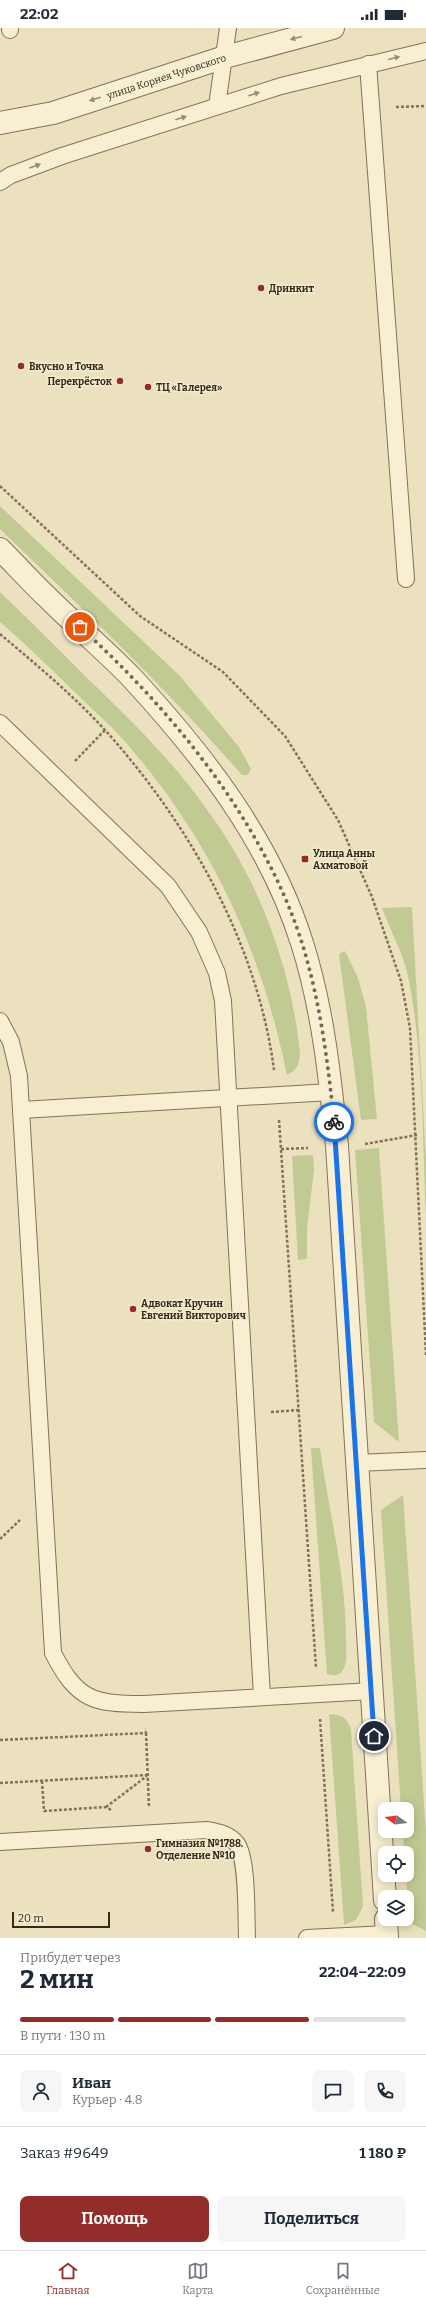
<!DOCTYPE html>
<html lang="ru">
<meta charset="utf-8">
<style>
body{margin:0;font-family:Bitter,serif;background:#f6f6f7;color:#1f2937;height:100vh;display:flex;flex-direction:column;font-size:15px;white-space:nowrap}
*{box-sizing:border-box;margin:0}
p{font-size:13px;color:#747a83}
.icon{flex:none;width:22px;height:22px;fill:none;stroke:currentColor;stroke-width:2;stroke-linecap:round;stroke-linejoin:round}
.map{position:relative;height:1910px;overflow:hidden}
.panel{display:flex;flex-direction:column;background:#fff;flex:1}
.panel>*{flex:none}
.needle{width:26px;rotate:285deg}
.controls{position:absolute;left:378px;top:1774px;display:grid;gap:8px}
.controls a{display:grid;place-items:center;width:36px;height:36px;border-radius:8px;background:#fff;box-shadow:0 2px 10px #0003;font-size:20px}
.scale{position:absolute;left:12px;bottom:10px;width:98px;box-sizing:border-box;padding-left:4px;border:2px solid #34291c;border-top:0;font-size:11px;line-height:14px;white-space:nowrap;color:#34291c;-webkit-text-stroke:3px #f4ebce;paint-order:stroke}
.pin{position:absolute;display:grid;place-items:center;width:34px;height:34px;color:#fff;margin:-17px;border:2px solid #fff;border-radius:50%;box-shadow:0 1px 4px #0007}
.courier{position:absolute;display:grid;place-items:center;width:40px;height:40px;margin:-20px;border:3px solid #1a73e8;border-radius:50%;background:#fff;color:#222;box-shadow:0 1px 5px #0007}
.headline em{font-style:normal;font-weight:700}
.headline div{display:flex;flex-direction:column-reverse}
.headline{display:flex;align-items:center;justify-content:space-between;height:68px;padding:0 20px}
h1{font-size:26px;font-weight:700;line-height:30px}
.bar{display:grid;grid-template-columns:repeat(4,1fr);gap:6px 4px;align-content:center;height:48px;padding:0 20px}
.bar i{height:5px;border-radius:3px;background:#e0e1e3}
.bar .active{background:#922d29}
.bar p{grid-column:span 4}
.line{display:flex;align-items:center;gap:10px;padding:0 20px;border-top:1px solid #e0e1e3}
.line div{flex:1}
.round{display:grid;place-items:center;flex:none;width:42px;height:42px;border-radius:8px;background:#f6f6f7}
.action{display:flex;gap:8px;margin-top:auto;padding:8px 20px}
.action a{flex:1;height:46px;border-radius:8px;background:#922d29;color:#fff;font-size:16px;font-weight:700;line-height:46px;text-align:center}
.action a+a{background:#f6f6f7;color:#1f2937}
.status{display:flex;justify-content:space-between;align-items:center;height:28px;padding:0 20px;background:#fff;direction:ltr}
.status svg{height:11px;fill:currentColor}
.dock{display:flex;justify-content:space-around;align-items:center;height:56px;border-top:1px solid #e0e1e3;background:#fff;font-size:11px;color:#747a83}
.dock a{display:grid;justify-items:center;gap:2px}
.dock .active{color:#922d29}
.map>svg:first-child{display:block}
.green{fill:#c1ca93}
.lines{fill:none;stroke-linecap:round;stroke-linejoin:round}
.service-casing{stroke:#847158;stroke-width:18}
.minor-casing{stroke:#847158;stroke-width:24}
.tertiary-casing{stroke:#847158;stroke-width:24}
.path{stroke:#847158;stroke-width:2.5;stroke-dasharray:3 2;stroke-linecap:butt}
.service{stroke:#f8eed1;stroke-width:16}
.minor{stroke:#f8eed1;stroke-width:22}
.tertiary{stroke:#f8eed1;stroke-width:22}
.oneway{fill:#968c76}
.done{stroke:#746955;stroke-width:4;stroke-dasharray:0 7.2}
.route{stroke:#1a73e8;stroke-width:5}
.poi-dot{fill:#922d29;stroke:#f4ebce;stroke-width:1.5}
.labels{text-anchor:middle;stroke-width:3;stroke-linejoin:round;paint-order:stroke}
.street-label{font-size:10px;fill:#34291c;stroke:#f4ebce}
.poi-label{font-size:10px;font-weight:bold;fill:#34291c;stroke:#f4ebce;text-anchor:start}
</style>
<div class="status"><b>22:02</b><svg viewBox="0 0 49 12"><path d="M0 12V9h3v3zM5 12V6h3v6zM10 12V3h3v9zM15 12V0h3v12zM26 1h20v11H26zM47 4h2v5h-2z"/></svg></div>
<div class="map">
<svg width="426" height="1910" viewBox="0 0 426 1910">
<rect width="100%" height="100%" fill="#ece1bf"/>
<g class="green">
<path d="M0,478L180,648L239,719L251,741L248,747H242C166,660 83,581 0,501Z"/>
<path d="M0,564C29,592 58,620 86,649C130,691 173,733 208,783C259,852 292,941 300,1026C299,1037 297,1042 287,1047C261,921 212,814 127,716C114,700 98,687 84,673C56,646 29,619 0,594Z"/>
<path d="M412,879L426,1133V1190C422,1110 424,1027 408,948C403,925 390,902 382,880Z"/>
<path d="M345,923L358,950L366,979L377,1091L361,1092L339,926Z"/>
<path d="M379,1120L399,1414L374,1394L355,1122Z"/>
<path d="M313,1127L314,1142L307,1201V1231L298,1232L292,1128Z"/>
<path d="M311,1420H320C329,1485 346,1546 346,1612C346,1620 348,1635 343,1642C339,1648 333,1648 327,1646Z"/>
<path d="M403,1467L426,1804V1903L409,1894L406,1847L407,1825H404L403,1803H407V1781H401L381,1482Z"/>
<path d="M329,1686C342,1687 347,1689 351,1702L363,1878L356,1892L344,1897Z"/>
</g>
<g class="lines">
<g class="service-casing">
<g id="service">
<path d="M10,0V2"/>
<path d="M368,36L406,551"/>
<path d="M217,78L228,0"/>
<path d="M0,154L11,147L62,128L281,58L426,23"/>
<path d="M0,695L168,858L199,904L217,945L223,973L262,1669"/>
<path d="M0,993L11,1014L19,1048L53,1625C77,1672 93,1676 144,1676L372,1663"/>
<path d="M21,1082L331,1064"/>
<path d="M356,1435L426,1432"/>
<path d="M0,1814L207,1802C218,1804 230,1806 237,1816C248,1832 246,1889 247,1910"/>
<path d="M307,1910L387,1906"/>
</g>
</g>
<g class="minor-casing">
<g id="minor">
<path d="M0,521C16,537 31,554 47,569C75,597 105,622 132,650C204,728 270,813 302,915C323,981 330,1050 337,1118L385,1872"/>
<path d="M386,1891L387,1910"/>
</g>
</g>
<g class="tertiary-casing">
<g id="tertiary">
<path id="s1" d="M0,95L53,85L225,29L333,0"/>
</g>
</g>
<g class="path">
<path d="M396,79L426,78"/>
<path d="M0,458L140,588L223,644L285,708L338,792L372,869L401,953L410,1000L426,1327"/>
<path d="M0,606C39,639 79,672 113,711C193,803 258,919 274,1042"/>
<path d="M75,733L105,702"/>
<path d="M279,1092L316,1640"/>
<path d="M365,1116L417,1107"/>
<path d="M281,1121L308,1120"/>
<path d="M271,1384L299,1382"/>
<path d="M0,1511L20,1492"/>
<path d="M320,1691L333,1884"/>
<path d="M146,1705L149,1780"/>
<path d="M0,1712L146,1705L145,1701"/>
<path d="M42,1753L44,1783L106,1779L111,1782"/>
<path d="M0,1755L148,1747"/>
<path d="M106,1779L147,1748"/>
</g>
<use href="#service" class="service"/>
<use href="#minor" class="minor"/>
<use href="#tertiary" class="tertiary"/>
</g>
<defs><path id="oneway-solid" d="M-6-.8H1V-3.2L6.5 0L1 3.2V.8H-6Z"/></defs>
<g class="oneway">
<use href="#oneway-solid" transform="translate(296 10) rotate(165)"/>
<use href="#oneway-solid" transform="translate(394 30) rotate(-14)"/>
<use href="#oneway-solid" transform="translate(254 66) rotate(-18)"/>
<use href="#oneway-solid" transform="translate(95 71) rotate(162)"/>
<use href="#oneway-solid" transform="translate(181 90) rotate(-18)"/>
<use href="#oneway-solid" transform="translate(35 138) rotate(-20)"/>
</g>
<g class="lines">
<path class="done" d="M80,599C172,682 264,795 302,915C320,973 328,1034 334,1094"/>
<path class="route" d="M334,1094L374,1708"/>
</g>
<g class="poi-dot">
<circle cx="261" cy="260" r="4"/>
<circle cx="21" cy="338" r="4"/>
<circle cx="120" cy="353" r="4"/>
<circle cx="148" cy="359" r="4"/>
<rect x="301" y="827" width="8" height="8" rx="2"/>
<circle cx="133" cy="1281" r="4"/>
<circle cx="148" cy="1821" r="4"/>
</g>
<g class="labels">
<g class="street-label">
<text dy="4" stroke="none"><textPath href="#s1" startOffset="173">улица Корнея Чуковского</textPath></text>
</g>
<g class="poi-label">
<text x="269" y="264">Дринкит</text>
<text x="29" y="342">Вкусно и Точка</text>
<text x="112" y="357" text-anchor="end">Перекрёсток</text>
<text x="156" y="363">ТЦ «Галерея»</text>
<text x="313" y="829">Улица Анны<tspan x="313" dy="12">Ахматовой</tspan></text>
<text x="141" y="1279">Адвокат Кручин<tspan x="141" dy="12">Евгений Викторович</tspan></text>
<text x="156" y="1819">Гимназия №1788.<tspan x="156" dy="12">Отделение №10</tspan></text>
</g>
</g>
</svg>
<div class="controls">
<a><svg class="needle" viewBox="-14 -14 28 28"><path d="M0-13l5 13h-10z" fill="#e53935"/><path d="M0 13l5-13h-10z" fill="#747a83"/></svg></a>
<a><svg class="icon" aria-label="locate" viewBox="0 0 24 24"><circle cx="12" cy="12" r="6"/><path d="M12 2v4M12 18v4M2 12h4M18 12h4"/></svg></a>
<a><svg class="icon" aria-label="layers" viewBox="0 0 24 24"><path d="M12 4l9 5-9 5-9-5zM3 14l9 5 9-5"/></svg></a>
</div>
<div class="scale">20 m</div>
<div class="pin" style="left:80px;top:599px;background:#ea580c"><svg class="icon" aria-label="bag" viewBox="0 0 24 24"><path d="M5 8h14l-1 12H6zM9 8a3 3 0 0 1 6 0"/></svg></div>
<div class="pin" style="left:374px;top:1708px;background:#1f2937"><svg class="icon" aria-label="home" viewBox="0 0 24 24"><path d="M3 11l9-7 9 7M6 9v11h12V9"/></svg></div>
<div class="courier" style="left:334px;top:1094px"><svg class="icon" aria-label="bike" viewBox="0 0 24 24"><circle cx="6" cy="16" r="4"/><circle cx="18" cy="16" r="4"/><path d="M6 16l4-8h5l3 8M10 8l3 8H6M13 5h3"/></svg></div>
</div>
<section class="panel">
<div class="headline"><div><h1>2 мин</h1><p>Прибудет через</p></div><em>22:04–22:09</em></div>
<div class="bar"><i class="active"></i><i class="active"></i><i class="active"></i><i></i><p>В пути · 130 m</p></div>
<div class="line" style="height:72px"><a class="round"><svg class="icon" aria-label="person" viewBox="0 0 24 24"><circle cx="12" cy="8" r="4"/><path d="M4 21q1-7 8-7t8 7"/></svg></a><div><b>Иван</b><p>Курьер · 4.8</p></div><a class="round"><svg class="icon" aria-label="chat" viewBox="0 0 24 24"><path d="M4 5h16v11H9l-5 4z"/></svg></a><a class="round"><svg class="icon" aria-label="phone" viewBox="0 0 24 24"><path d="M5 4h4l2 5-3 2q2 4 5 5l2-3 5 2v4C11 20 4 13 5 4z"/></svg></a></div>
<div class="line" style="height:52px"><div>Заказ #9649</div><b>1 180 ₽</b></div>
<div class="action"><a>Помощь</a><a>Поделиться</a></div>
</section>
<nav class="dock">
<a class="active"><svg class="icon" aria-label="home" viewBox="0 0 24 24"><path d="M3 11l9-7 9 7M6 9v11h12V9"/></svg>Главная</a>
<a><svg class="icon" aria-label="map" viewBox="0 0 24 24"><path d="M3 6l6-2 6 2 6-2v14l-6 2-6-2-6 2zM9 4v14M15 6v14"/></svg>Карта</a>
<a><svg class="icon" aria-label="saved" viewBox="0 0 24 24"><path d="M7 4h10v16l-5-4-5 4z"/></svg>Сохранённые</a>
</nav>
